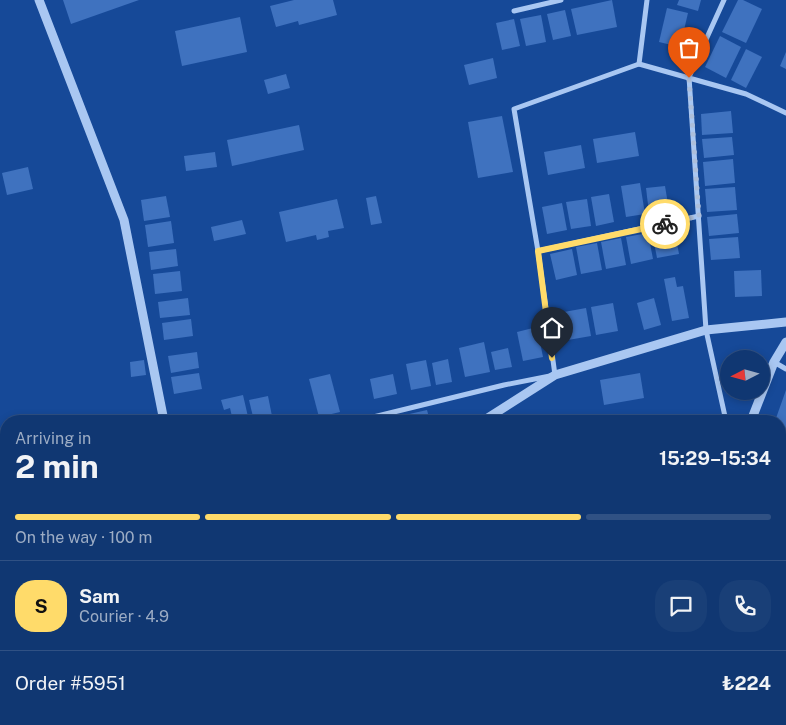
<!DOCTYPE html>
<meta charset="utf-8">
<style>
body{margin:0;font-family:"Public Sans",sans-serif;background:#193f77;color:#f1f3f6;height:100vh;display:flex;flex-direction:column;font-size:19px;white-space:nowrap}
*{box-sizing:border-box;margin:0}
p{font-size:16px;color:#9cacc4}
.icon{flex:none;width:28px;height:28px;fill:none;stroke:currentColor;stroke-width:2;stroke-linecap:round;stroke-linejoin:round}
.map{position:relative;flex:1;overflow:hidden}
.details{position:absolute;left:0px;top:415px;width:786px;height:310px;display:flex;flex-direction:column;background:#103772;border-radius:20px 20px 0 0;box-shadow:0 2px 8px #0003,0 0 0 1px #305184}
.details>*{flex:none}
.needle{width:32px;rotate:264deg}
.tools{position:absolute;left:720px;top:350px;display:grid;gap:10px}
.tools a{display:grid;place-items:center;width:50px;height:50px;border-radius:50%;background:#103772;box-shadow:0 2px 8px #0003,0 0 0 1px #305184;font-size:25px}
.pin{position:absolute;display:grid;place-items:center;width:42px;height:42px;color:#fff;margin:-51px -21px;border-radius:50% 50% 50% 0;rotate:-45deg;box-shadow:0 0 5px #0007}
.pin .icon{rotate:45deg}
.courier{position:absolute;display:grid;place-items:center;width:50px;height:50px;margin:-25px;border:4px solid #ffdb6a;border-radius:50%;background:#fff;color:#222;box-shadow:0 1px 6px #0007}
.overview em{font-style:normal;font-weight:700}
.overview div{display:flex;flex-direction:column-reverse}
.overview{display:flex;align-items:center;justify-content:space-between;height:85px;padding:0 15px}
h1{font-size:32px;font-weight:700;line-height:38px}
.bar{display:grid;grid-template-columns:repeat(4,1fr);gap:8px 5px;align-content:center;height:60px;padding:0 15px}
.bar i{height:6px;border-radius:4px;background:#305184}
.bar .selected{background:#ffdb6a}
.bar p{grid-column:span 4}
.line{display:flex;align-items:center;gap:12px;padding:0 15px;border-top:1px solid #305184}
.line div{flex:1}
.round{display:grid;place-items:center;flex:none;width:52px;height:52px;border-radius:20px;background:#193f77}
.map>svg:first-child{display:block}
.building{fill:#3f72bf}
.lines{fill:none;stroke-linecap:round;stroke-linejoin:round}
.minor{stroke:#a9c7f2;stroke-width:5}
.tertiary{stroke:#a9c7f2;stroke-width:9}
.done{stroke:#adbfdb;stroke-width:5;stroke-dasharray:0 9}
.route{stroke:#ffdb6a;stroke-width:6}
</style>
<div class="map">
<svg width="786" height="725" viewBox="0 0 786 725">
<rect width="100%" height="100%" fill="#164998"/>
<g class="building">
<path d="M63,0H139L71,24Z"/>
<path d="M294,0H333L337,15L299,25L298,21L276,27L270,6Z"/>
<path d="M612,0L617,27L577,35L571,9Z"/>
<path d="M679,0H701L698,11L677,5Z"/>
<path d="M738,0H743L762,9L746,43L722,32Z"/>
<path d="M667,8L688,13L680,47L659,42Z"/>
<path d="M565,10L571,36L553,40L547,14Z"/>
<path d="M541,15L546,42L526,46L520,19Z"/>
<path d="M240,17L247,52L182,66L175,31Z"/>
<path d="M514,19L520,46L502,50L496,23Z"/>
<path d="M720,36L741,47L726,78L705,67Z"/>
<path d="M746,49L762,57L746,88L731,80Z"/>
<path d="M786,52V69L780,66Z"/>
<path d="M493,58L497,78L469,85L464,65Z"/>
<path d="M286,74L290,88L268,94L264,80Z"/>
<path d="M731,111L733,133L702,135L701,114Z"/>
<path d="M502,116L513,172L478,178L468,122Z"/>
<path d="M299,125L304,150L232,166L227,140Z"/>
<path d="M635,132L639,156L597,163L593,139Z"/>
<path d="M732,137L734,155L704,158L702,139Z"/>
<path d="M581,145L585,168L548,175L544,152Z"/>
<path d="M215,152L217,167L186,171L184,156Z"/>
<path d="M733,159L735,183L705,186L703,162Z"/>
<path d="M28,167L33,189L7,195L2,173Z"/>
<path d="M640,183L645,214L626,217L621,186Z"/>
<path d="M665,186L669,210L649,213L646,188Z"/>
<path d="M735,187L737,210L707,212L705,189Z"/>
<path d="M609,194L614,222L596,226L591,197Z"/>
<path d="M166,196L170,217L144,221L141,200Z"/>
<path d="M376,196L382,223L371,225L366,198Z"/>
<path d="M337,199L344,228L328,231L329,237L317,240L316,235L286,242L279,212Z"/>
<path d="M587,199L591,226L571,229L566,202Z"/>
<path d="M562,203L567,230L547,234L542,207Z"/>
<path d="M737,214L739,233L709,236L707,217Z"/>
<path d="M242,220L246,234L214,241L211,227Z"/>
<path d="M171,221L174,243L148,247L145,225Z"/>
<path d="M674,228L679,254L657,258L652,232Z"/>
<path d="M648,233L653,259L631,264L626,237Z"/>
<path d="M738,237L740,258L711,260L709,239Z"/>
<path d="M621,238L626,265L606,269L601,242Z"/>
<path d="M597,243L602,270L581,274L576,247Z"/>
<path d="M176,249L178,266L151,270L149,252Z"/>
<path d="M572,249L577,275L556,280L550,254Z"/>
<path d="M761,270L762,296L735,297L734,271Z"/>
<path d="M180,271L182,291L155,294L153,274Z"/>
<path d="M675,277L677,287L683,286L689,318L672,321L664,279Z"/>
<path d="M188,298L190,315L160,318L158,302Z"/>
<path d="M654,298L661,325L644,330L637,303Z"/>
<path d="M613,303L618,331L596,335L591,307Z"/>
<path d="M586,308L591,336L568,340L564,312Z"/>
<path d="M191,319L193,336L164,340L162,323Z"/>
<path d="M537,327L543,357L523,361L517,332Z"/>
<path d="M484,342L490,372L465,377L459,348Z"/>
<path d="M508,348L512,367L495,370L491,352Z"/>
<path d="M197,352L199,368L171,373L168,356Z"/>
<path d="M448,359L452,382L436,385L432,363Z"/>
<path d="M144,360L146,375L131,377L130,362Z"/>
<path d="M426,360L431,386L411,390L406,364Z"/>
<path d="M199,373L202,389L174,394L171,377Z"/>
<path d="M640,373L644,398L604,405L600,380Z"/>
<path d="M330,374L340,412L319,417L309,379Z"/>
<path d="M393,374L397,394L374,399L370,379Z"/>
<path d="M786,390V437L780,435V421H775Z"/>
<path d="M243,395L249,421H233L230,408L224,410L221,400Z"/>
<path d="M268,396L273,421H254L249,400Z"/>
<path d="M427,410L430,421H407L405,415Z"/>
<path d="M391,416L392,421H374Z"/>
<path d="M780,451L786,453V477L780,475Z"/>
<path d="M780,587L786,590V595L780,606Z"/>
<path d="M784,647L786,648V673L780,671V659Z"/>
<path d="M780,715L786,717V725H778L760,719H780Z"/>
<path d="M295,719H338L340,725H316L315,721L303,725H297Z"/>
<path d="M655,719H678L675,725H653Z"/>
<path d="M560,720L570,725H558Z"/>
</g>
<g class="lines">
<g class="minor">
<path d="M724,0L689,77L706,330L726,421"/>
<path d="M514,11L561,0"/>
<path d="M639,64L647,0"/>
<path d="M538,251L699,216"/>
<path d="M774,362L786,369"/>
<path d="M357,421L504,385L555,375L538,251L514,109L639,64L746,94L786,113"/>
<path d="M780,571L786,575"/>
<path d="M401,719L402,725"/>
</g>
<g class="tertiary">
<path d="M39,0L124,220L164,421"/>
<path d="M483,421L555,375L706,330L786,322"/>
<path d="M751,421L774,362L786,342"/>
<path d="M0,688L6,684"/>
<path d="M224,719L225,725"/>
<path d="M628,725L631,719"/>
</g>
</g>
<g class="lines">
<path class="done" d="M665,224L699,216L689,78"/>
<path class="route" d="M552,358L538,251L665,224"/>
</g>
</svg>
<div class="tools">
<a><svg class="needle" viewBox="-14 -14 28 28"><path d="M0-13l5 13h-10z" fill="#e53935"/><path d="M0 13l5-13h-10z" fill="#9cacc4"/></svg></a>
</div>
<div class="pin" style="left:689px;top:78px;background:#ea580c"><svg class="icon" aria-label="bag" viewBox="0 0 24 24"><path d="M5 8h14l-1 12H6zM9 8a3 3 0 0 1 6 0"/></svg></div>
<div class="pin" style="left:552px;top:358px;background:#1f2937"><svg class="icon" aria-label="home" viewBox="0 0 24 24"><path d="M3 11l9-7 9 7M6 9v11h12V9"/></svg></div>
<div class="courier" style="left:665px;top:224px"><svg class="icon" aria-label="bike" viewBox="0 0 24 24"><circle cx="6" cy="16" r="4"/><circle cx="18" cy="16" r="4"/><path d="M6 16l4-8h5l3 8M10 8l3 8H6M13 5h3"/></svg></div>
<section class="details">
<div class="overview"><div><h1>2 min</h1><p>Arriving in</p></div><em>15:29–15:34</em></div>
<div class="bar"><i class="selected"></i><i class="selected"></i><i class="selected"></i><i></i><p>On the way · 100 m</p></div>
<div class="line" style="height:90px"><b class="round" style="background:#ffdb6a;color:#111">S</b><div><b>Sam</b><p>Courier · 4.9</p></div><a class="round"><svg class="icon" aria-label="chat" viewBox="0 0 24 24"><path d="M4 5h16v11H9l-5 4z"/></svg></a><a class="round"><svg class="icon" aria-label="phone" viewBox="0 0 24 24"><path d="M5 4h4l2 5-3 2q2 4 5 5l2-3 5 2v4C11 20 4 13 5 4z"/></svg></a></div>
<div class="line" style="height:65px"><div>Order #5951</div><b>₺224</b></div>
</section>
</div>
